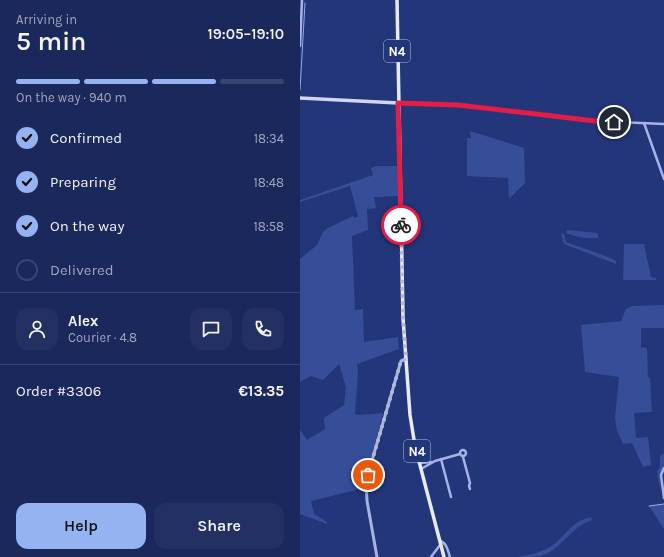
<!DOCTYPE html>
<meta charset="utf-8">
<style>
body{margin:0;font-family:Karla,sans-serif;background:#233062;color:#f1f3f6;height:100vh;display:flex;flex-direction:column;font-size:15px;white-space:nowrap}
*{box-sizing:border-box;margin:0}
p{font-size:13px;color:#9fa6bb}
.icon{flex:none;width:22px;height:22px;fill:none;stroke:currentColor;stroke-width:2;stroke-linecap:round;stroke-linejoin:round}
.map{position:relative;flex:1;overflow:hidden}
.side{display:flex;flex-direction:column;background:#1a285c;width:300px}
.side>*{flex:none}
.pin{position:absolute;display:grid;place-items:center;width:34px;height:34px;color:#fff;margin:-17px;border:2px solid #fff;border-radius:50%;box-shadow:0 1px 4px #0007}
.courier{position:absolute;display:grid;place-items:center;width:40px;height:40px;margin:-20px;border:3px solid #e11d48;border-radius:50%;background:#fff;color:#222;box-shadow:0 1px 5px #0007}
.head em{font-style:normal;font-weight:600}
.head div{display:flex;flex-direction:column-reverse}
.head{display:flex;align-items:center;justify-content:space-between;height:68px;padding:0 16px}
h1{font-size:26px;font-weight:600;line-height:30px}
.bar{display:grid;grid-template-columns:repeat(4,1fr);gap:6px 4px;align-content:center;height:48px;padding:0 16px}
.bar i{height:5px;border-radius:3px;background:#384472}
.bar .active{background:#95b2f1}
.bar p{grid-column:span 4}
.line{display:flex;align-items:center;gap:10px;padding:0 16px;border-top:1px solid #384472}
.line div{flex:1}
.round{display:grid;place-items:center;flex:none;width:42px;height:42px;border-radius:12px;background:#233062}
ol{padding:0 16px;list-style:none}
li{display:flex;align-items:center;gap:12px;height:44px}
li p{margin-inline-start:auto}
li .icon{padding:4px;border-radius:50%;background:#95b2f1;color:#111;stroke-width:4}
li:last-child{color:#9fa6bb}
li i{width:22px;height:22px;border:2px solid #384472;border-radius:50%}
.cta{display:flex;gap:8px;margin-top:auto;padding:8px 16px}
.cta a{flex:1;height:46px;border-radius:12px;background:#95b2f1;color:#111;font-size:16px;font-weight:600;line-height:46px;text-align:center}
.cta a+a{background:#233062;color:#f1f3f6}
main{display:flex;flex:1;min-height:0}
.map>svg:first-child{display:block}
.green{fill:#364d98}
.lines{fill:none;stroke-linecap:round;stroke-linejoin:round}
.stream{stroke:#9aace6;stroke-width:1}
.minor{stroke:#a6b4e5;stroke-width:2.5}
.tertiary{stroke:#a6b4e5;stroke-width:3}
.secondary{stroke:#cfd7f4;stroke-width:3.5}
.primary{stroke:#e6eafc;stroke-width:3.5}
.done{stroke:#b2b9d0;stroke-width:4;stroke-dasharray:0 7.2}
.route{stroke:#e11d48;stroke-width:5}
.labels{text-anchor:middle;stroke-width:3.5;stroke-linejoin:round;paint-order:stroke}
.shield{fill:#23367a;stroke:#bdc3d7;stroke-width:1}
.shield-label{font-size:13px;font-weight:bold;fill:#fff}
</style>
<main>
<section class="side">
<div class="head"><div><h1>5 min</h1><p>Arriving in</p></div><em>19:05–19:10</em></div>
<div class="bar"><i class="active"></i><i class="active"></i><i class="active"></i><i></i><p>On the way · 940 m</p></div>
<ol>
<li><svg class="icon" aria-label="check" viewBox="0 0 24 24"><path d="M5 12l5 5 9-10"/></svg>Confirmed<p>18:34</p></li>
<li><svg class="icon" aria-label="check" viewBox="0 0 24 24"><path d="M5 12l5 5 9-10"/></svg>Preparing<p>18:48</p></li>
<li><svg class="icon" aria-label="check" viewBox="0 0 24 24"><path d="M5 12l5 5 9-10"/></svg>On the way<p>18:58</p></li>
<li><i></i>Delivered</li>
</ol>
<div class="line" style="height:72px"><a class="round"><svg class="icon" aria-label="person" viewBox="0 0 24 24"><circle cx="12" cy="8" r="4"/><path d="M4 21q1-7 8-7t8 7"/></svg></a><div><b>Alex</b><p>Courier · 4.8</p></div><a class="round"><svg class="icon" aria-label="chat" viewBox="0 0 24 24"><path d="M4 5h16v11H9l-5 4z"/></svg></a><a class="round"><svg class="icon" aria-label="phone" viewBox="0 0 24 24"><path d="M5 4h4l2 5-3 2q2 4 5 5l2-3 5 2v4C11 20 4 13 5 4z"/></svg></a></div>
<div class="line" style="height:52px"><div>Order #3306</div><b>€13.35</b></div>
<div class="cta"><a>Help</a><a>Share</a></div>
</section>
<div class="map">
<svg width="364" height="557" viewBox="0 0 364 557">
<rect width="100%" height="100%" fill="#23367a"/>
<g class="green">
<path d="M170,131L224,148L225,183L209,199L208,178L167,176V138H171Z"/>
<path d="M78,166H97L99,196L74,197L76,208L67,209L68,230L52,236L55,310L63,309L64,342L98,337L99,349L57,364L58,373L55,414L59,415L83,413L64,488L11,501L14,514L27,522V524L0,514V430L7,440L25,429L24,418L44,405L46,387L39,364L23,380L11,376L0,382V259L17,245L23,232L28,228L53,216L55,218L58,216L50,186L0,202V200L73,175L71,168Z"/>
<path d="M267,230L298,233V238C286,239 277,237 266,233Z"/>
<path d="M261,234H264L266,242L308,257L316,261V264L264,244Z"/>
<path d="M324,244H344L351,277L356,278V280H323Z"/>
<path d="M364,305V328H341V347L347,348L348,377L350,378L352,412L334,413L336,438L348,437L351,465L343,467L332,443L323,444L317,431L315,418L319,377L285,372L281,325L321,321L326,309L332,306Z"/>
<path d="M364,453V464L360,479V490L357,472L360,467V456Z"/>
<path d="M364,504V529L349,506Z"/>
<path d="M291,517L292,520C270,527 261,551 240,556C233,557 225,557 218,557C230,555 243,552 253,545C267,534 272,521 291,517Z"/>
</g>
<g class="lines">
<g class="stream">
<path d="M0,90L5,3"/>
<path d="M349,506L364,504"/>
</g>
<g class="minor">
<path d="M0,46L2,0"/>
<path d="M99,103L158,105L295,121L364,124"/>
<path d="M344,123L364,179"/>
<circle cx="163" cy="453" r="3"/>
<path d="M163,457L170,483L169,486L170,489"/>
<path d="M141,459L151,497"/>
<path d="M119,463L132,462"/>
<path d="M364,468L361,475L364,498"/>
<path d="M121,469L135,461L160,454"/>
<path d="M140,541C147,543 148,551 150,557"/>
<path d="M131,557L140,545"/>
</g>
<path class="tertiary" d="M77,557L67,501L66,481L101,361L106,359"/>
<path class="secondary" d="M0,98L98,103"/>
<path class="primary" d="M97,0L103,318L110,415L115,446L144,557"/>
</g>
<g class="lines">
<path class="done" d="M68,475L101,361L106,359L103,318L101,225"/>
<path class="route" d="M101,225L98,103L158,105L295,121L314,122"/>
</g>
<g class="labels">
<g class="shield">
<rect x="84" y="40" width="26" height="22" rx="3"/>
<rect x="104" y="440" width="26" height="22" rx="3"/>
</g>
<g class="shield-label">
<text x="97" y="56">N4</text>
<text x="117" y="456">N4</text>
</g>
</g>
</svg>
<div class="pin" style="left:68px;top:475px;background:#ea580c"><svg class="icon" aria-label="bag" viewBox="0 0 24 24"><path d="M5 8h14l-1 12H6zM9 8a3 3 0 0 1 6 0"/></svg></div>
<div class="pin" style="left:314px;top:122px;background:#1f2937"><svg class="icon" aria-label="home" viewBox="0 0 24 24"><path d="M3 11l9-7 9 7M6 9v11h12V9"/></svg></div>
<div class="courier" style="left:101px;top:225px"><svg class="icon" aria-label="bike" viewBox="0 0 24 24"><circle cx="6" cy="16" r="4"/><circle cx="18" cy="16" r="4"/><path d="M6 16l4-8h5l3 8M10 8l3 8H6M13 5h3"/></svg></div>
</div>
</main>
